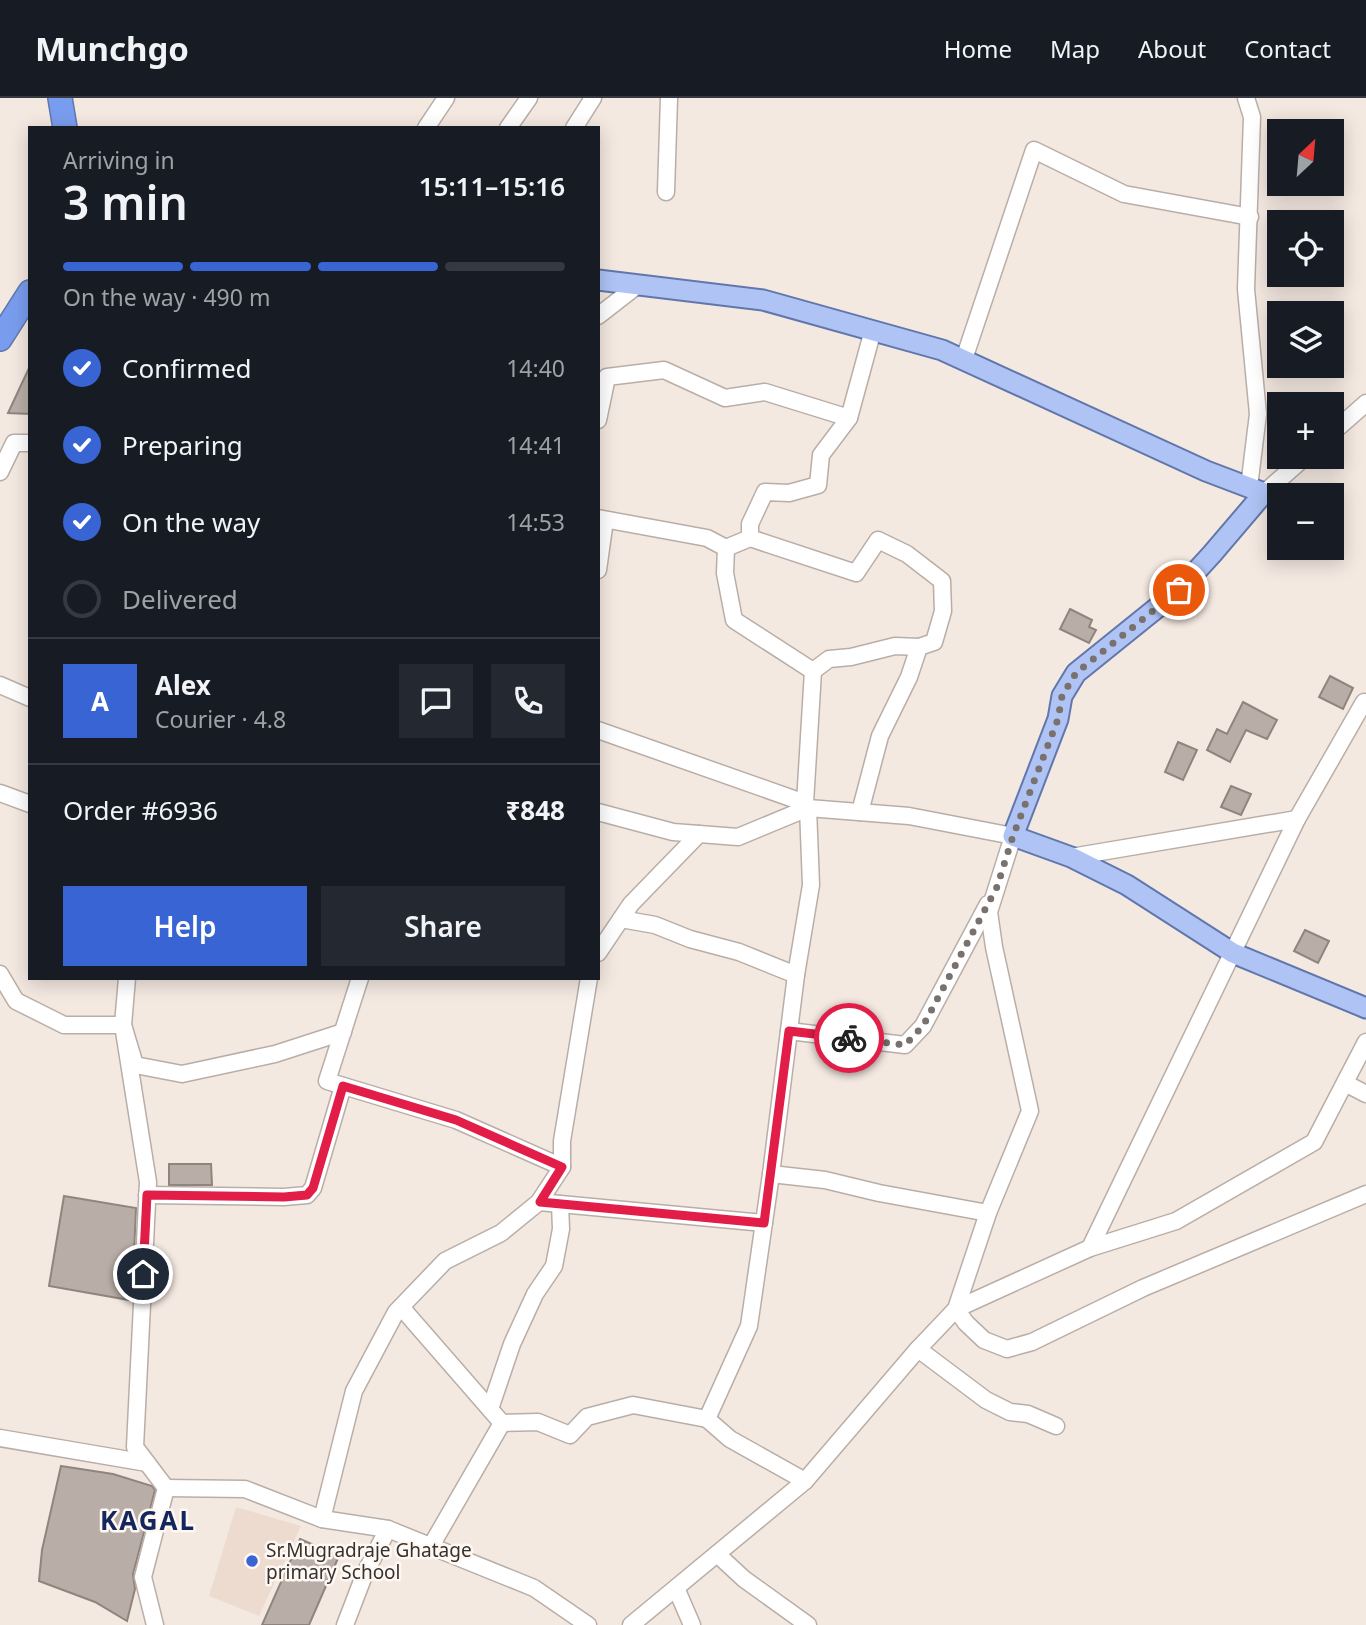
<!DOCTYPE html>
<meta charset="utf-8">
<style>
body{margin:0;font-family:"Noto Sans",sans-serif;background:#242831;color:#f1f3f6;height:100vh;display:flex;flex-direction:column;font-size:26px;white-space:nowrap}
*{box-sizing:border-box;margin:0}
p{font-size:23px;color:#9ea1a6}
.icon{flex:none;width:38px;height:38px;fill:none;stroke:currentColor;stroke-width:2;stroke-linecap:round;stroke-linejoin:round}
.map{position:relative;flex:1;overflow:hidden}
.drawer{position:absolute;left:28px;top:28px;width:572px;height:854px;display:flex;flex-direction:column;background:#171b24;border-radius:0px;box-shadow:0 4px 18px #0003}
.drawer>*{flex:none}
.needle{width:46px;rotate:26deg}
.buttons{position:absolute;left:1267px;top:21px;display:grid;gap:14px}
.buttons a{display:grid;place-items:center;width:77px;height:77px;border-radius:0px;background:#171b24;box-shadow:0 4px 18px #0003;font-size:35px}
.pin{position:absolute;display:grid;place-items:center;width:60px;height:60px;color:#fff;margin:-30px;border:4px solid #fff;border-radius:50%;box-shadow:0 2px 7px #0007}
.courier{position:absolute;display:grid;place-items:center;width:70px;height:70px;margin:-35px;border:5px solid #e11d48;border-radius:50%;background:#fff;color:#222;box-shadow:0 2px 9px #0007}
.headline em{font-style:normal;font-weight:600}
.headline div{display:flex;flex-direction:column-reverse}
.headline{display:flex;align-items:center;justify-content:space-between;height:119px;padding:0 35px}
h1{font-size:46px;font-weight:600;line-height:52px}
.bar{display:grid;grid-template-columns:repeat(4,1fr);gap:10px 7px;align-content:center;height:84px;padding:0 35px}
.bar i{height:9px;border-radius:5px;background:#363941}
.bar .on{background:#3964d4}
.bar p{grid-column:span 4}
.line{display:flex;align-items:center;gap:18px;padding:0 35px;border-top:2px solid #363941}
.line div{flex:1}
.round{display:grid;place-items:center;flex:none;width:74px;height:74px;border-radius:0px;background:#242831}
ol{padding:0 35px;list-style:none}
li{display:flex;align-items:center;gap:21px;height:77px}
li p{margin-inline-start:auto}
li .icon{padding:7px;border-radius:50%;background:#3964d4;color:#fff;stroke-width:4}
li:last-child{color:#9ea1a6}
li i{width:38px;height:38px;border:4px solid #363941;border-radius:50%}
.button{display:flex;gap:14px;margin-top:auto;padding:14px 35px}
.button a{flex:1;height:80px;border-radius:0px;background:#3964d4;color:#fff;font-size:28px;font-weight:600;line-height:80px;text-align:center}
.button a+a{background:#242831;color:#f1f3f6}
header{display:flex;align-items:center;gap:42px;box-sizing:border-box;height:98px;padding:0 35px;background:#171b24;border-bottom:2px solid #363941}
header strong{font-size:33px}
nav{display:flex;gap:38px;margin-inline-start:auto;font-size:24px}
.map>svg:first-child{display:block}
.built{fill:#eddbcf}
.building{fill:#b9aea7;stroke:#8f857e;stroke-width:2}
.lines{fill:none;stroke-linecap:round;stroke-linejoin:round}
.minor-casing{stroke:#b9aea7;stroke-width:19}
.major-casing{stroke:#6177ab;stroke-width:23}
.highway-casing{stroke:#6177ab;stroke-width:26}
.minor{stroke:#fff;stroke-width:16}
.major{stroke:#afc4f5;stroke-width:19}
.highway{stroke:#799dee;stroke-width:23}
.done{stroke:#78716d;stroke-width:7;stroke-dasharray:0 12.6}
.route{stroke:#e11d48;stroke-width:9}
.poi-dot{fill:#3964d4;stroke:#fef7f2;stroke-width:2.5}
.labels{text-anchor:middle;stroke-width:5;stroke-linejoin:round;paint-order:stroke}
.poi-label{font-size:19px;fill:#35312e;stroke:#fef7f2;text-anchor:start}
.district-label{font-size:26px;font-weight:bold;letter-spacing:2px;fill:#13275d;stroke:#fef7f2}
</style>
<header>
<strong>Munchgo</strong>
<nav><a>Home</a><a>Map</a><a>About</a><a>Contact</a></nav>
</header>
<div class="map">
<svg width="1366" height="1527" viewBox="0 0 1366 1527">
<rect width="100%" height="100%" fill="#f4e9e1"/>
<path class="built" d="M236,1409L301,1428L259,1518L209,1498Z"/>
<g class="building">
<path d="M30,268V316L8,315Z"/>
<path d="M1070,511L1092,522L1089,529L1096,532L1089,545L1060,531Z"/>
<path d="M1330,578L1353,590L1343,611L1319,599Z"/>
<path d="M1243,604L1277,622L1267,641L1246,632L1230,664L1207,652L1217,631L1227,636Z"/>
<path d="M1178,644L1197,652L1183,682L1165,674Z"/>
<path d="M1231,688L1251,696L1241,717L1221,709Z"/>
<path d="M1305,832L1329,843L1318,865L1294,853Z"/>
<path d="M169,1066H211L212,1087H169Z"/>
<path d="M64,1098L136,1110L133,1179L129,1202L49,1188Z"/>
<path d="M61,1368L113,1376L152,1388L155,1392L133,1476L135,1491L127,1523L95,1504L39,1483L42,1452Z"/>
<path d="M300,1441L339,1458L309,1527H262Z"/>
</g>
<g class="lines">
<g class="minor-casing">
<g id="minor">
<path d="M1246,0L1252,19L1246,191L1258,316L1249,389"/>
<path d="M426,30L446,0"/>
<path d="M508,30L529,0"/>
<path d="M574,30L593,0"/>
<path d="M666,94L669,0"/>
<path d="M598,218L638,187"/>
<path d="M964,261L1034,52L1124,96L1250,119"/>
<path d="M598,322L607,279L664,272L725,300L765,294L849,320L873,232"/>
<path d="M1332,335L1366,305"/>
<path d="M0,374L14,345H30"/>
<path d="M1264,395L1305,359"/>
<path d="M598,420L707,440L726,450L725,475L734,522L813,573L805,705L598,632"/>
<path d="M750,440L856,475L878,442L907,456L942,483L943,513L934,544L919,549L909,579L880,638L860,714"/>
<path d="M726,450L750,440V426L765,394L789,395L818,387L821,357L849,320"/>
<path d="M598,472L605,422"/>
<path d="M813,573L829,561L851,559L895,548L919,549"/>
<path d="M0,587L30,600"/>
<path d="M0,695L30,706"/>
<path d="M598,714L673,734L738,739L808,710L909,718L1013,738L989,814L994,849L1030,1013L988,1115L956,1211L966,1225L984,1242L1007,1251L1032,1244L1143,1190L1366,1096"/>
<path d="M1071,759L1297,721"/>
<path d="M621,821L655,827L690,841L739,854L796,877L811,787L808,710"/>
<path d="M598,855L631,806L699,736"/>
<path d="M0,876L16,903L64,927H123"/>
<path d="M127,880L123,927L135,967L182,976L275,956L343,934"/>
<path d="M360,880L327,983L456,1022L562,1069V1043L589,880"/>
<path d="M123,927L148,1084L135,1349L166,1390L143,1479L155,1527"/>
<path d="M789,933L905,947L923,928L988,806"/>
<path d="M1345,985L1366,996"/>
<path d="M771,1076L825,1082L879,1095L988,1115"/>
<path d="M147,1097L284,1099L307,1097L313,1090L343,988"/>
<path d="M539,1104L764,1125"/>
<path d="M1090,1150L1297,721L1364,604L1366,605"/>
<path d="M401,1209L502,1325L431,1448"/>
<path d="M918,1251L986,1302L1010,1314L1028,1316L1056,1328"/>
<path d="M490,1311L512,1246L535,1196L554,1168L561,1131L560,1106"/>
<path d="M707,1321L730,1341L805,1383"/>
<path d="M502,1325L538,1324L570,1337L587,1319L633,1307L707,1321L749,1228L771,1076L796,877"/>
<path d="M0,1340L147,1365"/>
<path d="M166,1390L245,1391L322,1421L388,1431L534,1490L588,1527"/>
<path d="M322,1421L354,1293L396,1214L445,1163L501,1135L539,1104L562,1069"/>
<path d="M717,1456L744,1481L808,1527"/>
<path d="M676,1490L692,1527"/>
<path d="M345,1527L365,1475L388,1431"/>
<path d="M631,1527L805,1383L918,1251L956,1211L1090,1150L1176,1123L1314,1044L1366,944"/>
</g>
</g>
<g class="major-casing">
<path id="major" d="M598,182L763,202L942,252L1206,373L1264,395L1212,456L1179,492L1076,575L1062,598L1058,621L1013,738L1071,759L1127,787L1233,855L1366,910"/>
</g>
<g class="highway-casing">
<g id="highway">
<path d="M60,0L65,30"/>
<path d="M0,241L30,194"/>
</g>
</g>
<use href="#minor" class="minor"/>
<use href="#major" class="major"/>
<use href="#highway" class="highway"/>
</g>
<g class="lines">
<path class="done" d="M849,940L905,947L923,928L997,789L1013,738L1058,621L1062,598L1076,575L1179,492"/>
<path class="route" d="M143,1176L147,1097L284,1099L307,1097L313,1090L343,988L456,1022L562,1069L540,1104L764,1125L789,933L849,940"/>
</g>
<circle class="poi-dot" cx="252" cy="1463" r="7"/>
<g class="labels">
<g class="poi-label">
<text x="266" y="1459">Sr.Mugradraje Ghatage<tspan x="266" dy="22">primary School</tspan></text>
</g>
<g class="district-label">
<text x="148" y="1432">KAGAL</text>
</g>
</g>
</svg>
<div class="buttons">
<a><svg class="needle" viewBox="-14 -14 28 28"><path d="M0-13l5 13h-10z" fill="#e53935"/><path d="M0 13l5-13h-10z" fill="#9ea1a6"/></svg></a>
<a><svg class="icon" aria-label="locate" viewBox="0 0 24 24"><circle cx="12" cy="12" r="6"/><path d="M12 2v4M12 18v4M2 12h4M18 12h4"/></svg></a>
<a><svg class="icon" aria-label="layers" viewBox="0 0 24 24"><path d="M12 4l9 5-9 5-9-5zM3 14l9 5 9-5"/></svg></a>
<a>+</a>
<a>−</a>
</div>
<div class="pin" style="left:1179px;top:492px;background:#ea580c"><svg class="icon" aria-label="bag" viewBox="0 0 24 24"><path d="M5 8h14l-1 12H6zM9 8a3 3 0 0 1 6 0"/></svg></div>
<div class="pin" style="left:143px;top:1176px;background:#1f2937"><svg class="icon" aria-label="home" viewBox="0 0 24 24"><path d="M3 11l9-7 9 7M6 9v11h12V9"/></svg></div>
<div class="courier" style="left:849px;top:940px"><svg class="icon" aria-label="bike" viewBox="0 0 24 24"><circle cx="6" cy="16" r="4"/><circle cx="18" cy="16" r="4"/><path d="M6 16l4-8h5l3 8M10 8l3 8H6M13 5h3"/></svg></div>
<section class="drawer">
<div class="headline"><div><h1>3 min</h1><p>Arriving in</p></div><em>15:11–15:16</em></div>
<div class="bar"><i class="on"></i><i class="on"></i><i class="on"></i><i></i><p>On the way · 490 m</p></div>
<ol>
<li><svg class="icon" aria-label="check" viewBox="0 0 24 24"><path d="M5 12l5 5 9-10"/></svg>Confirmed<p>14:40</p></li>
<li><svg class="icon" aria-label="check" viewBox="0 0 24 24"><path d="M5 12l5 5 9-10"/></svg>Preparing<p>14:41</p></li>
<li><svg class="icon" aria-label="check" viewBox="0 0 24 24"><path d="M5 12l5 5 9-10"/></svg>On the way<p>14:53</p></li>
<li><i></i>Delivered</li>
</ol>
<div class="line" style="height:126px"><b class="round" style="background:#3964d4;color:#fff">A</b><div><b>Alex</b><p>Courier · 4.8</p></div><a class="round"><svg class="icon" aria-label="chat" viewBox="0 0 24 24"><path d="M4 5h16v11H9l-5 4z"/></svg></a><a class="round"><svg class="icon" aria-label="phone" viewBox="0 0 24 24"><path d="M5 4h4l2 5-3 2q2 4 5 5l2-3 5 2v4C11 20 4 13 5 4z"/></svg></a></div>
<div class="line" style="height:91px"><div>Order #6936</div><b>₹848</b></div>
<div class="button"><a>Help</a><a>Share</a></div>
</section>
</div>
